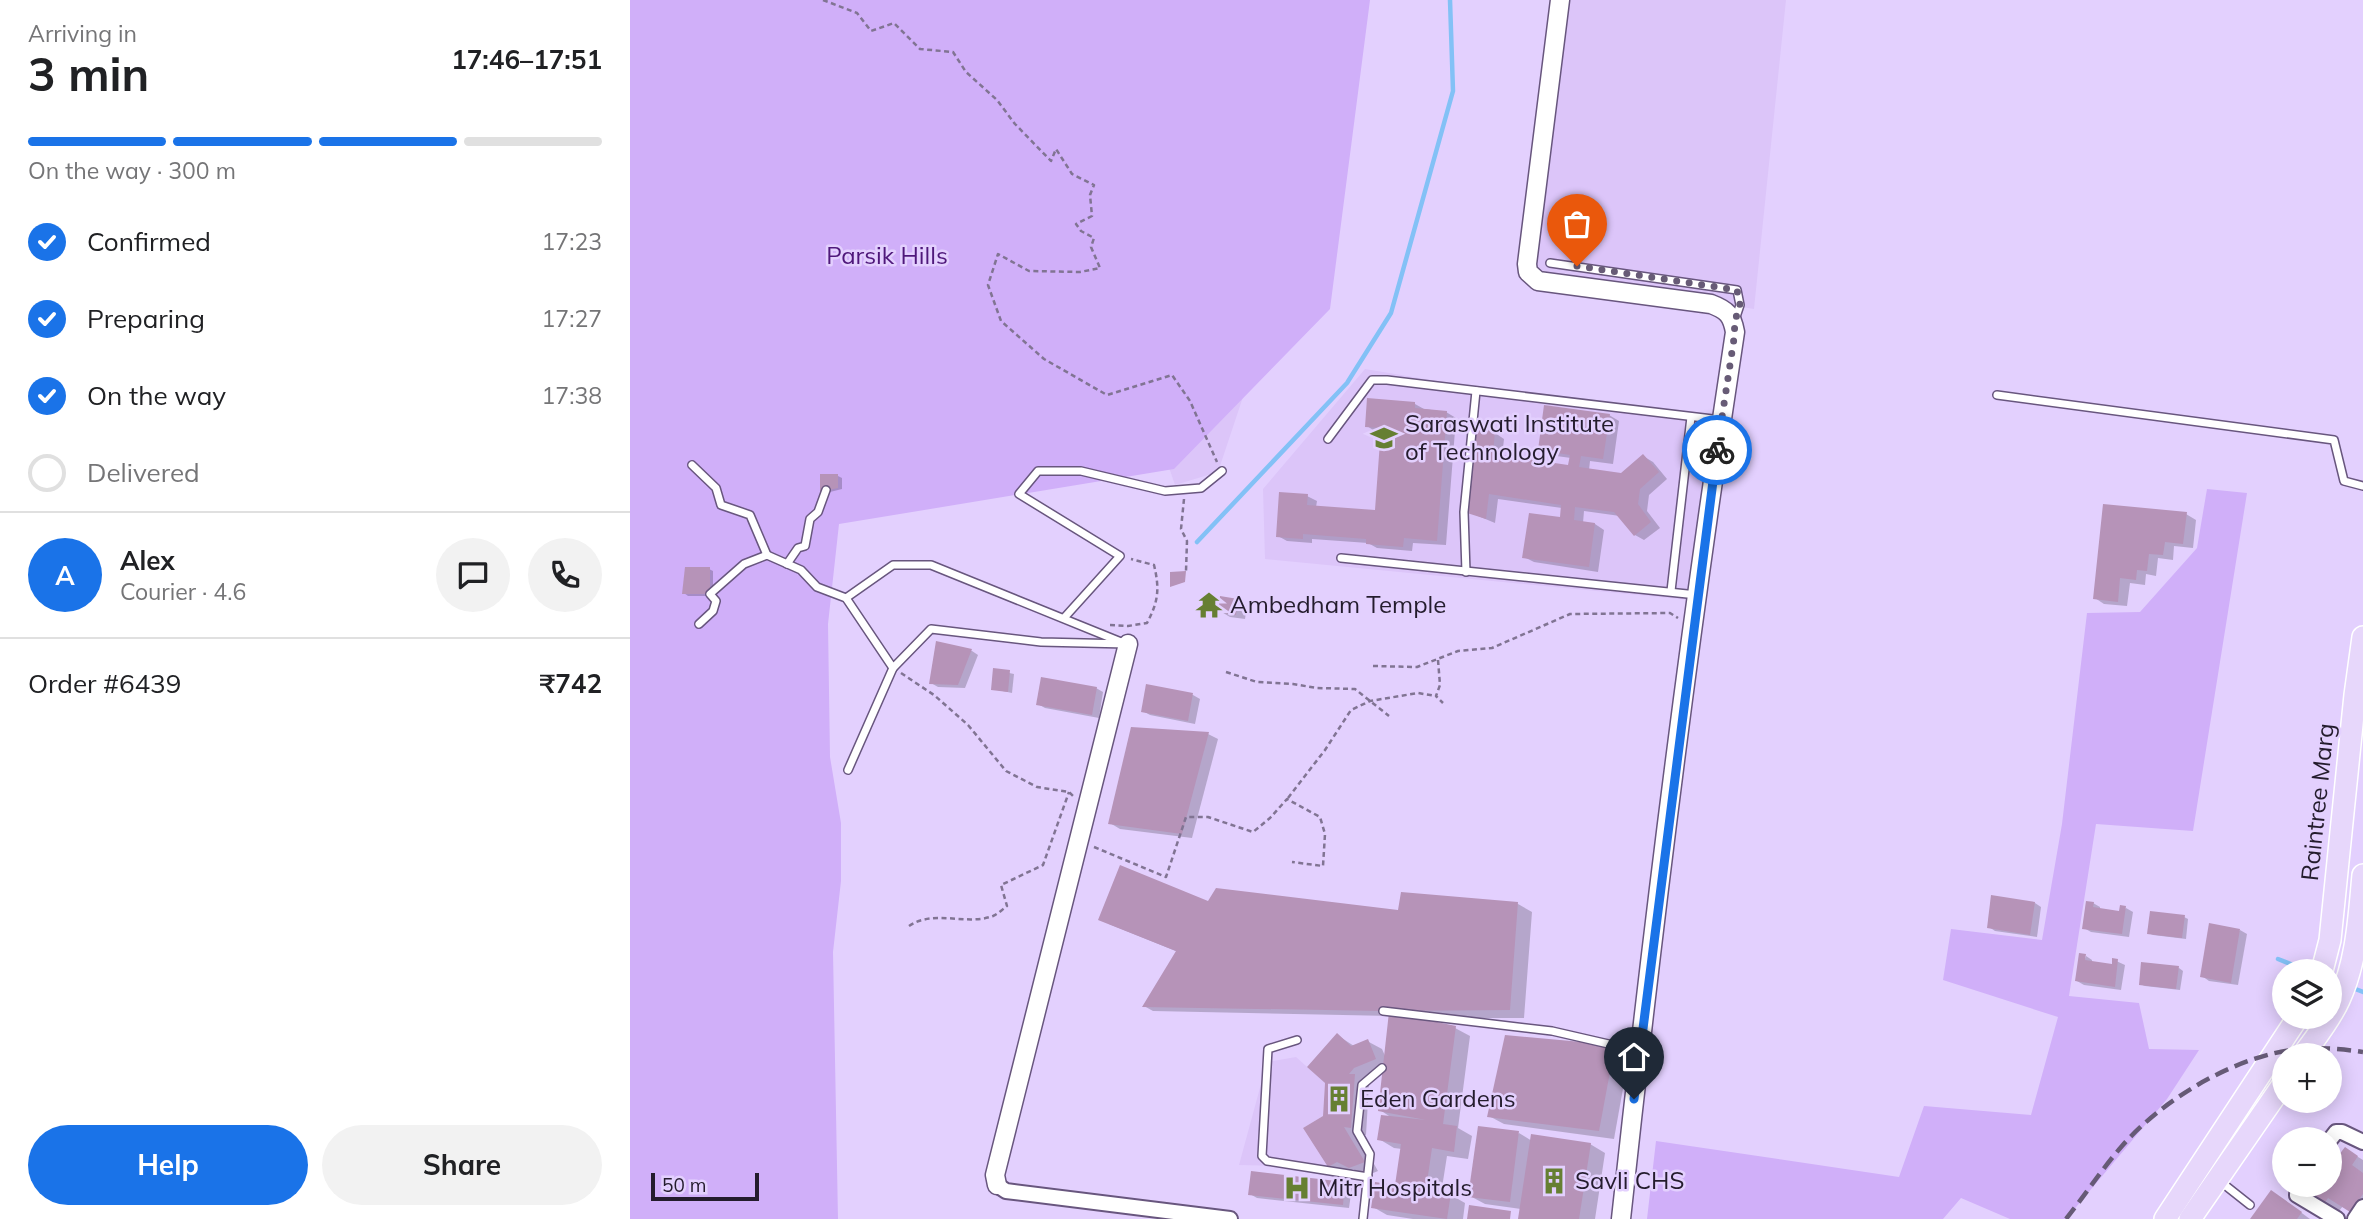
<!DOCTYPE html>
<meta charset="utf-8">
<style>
body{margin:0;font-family:Mulish,sans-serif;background:#f2f2f2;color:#202124;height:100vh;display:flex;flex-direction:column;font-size:26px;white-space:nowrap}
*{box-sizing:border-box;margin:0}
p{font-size:23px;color:#757577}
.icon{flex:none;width:38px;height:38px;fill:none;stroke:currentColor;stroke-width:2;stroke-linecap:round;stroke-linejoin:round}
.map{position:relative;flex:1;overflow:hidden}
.drawer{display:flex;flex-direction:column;background:#fff;width:630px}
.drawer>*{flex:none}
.tools{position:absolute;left:1642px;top:959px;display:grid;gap:14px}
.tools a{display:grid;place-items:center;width:70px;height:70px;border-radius:50%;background:#fff;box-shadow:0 4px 18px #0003;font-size:35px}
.scale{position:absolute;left:21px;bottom:18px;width:108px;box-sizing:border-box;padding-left:7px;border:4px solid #241c2d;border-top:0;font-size:19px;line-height:24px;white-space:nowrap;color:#241c2d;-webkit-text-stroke:5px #e3d0fe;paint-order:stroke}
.pin{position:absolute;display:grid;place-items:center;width:60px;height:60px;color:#fff;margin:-72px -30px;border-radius:50% 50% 50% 0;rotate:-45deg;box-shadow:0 0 7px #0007}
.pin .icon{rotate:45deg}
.courier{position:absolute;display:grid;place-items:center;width:70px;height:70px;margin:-35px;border:5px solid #1a73e8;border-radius:50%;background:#fff;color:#222;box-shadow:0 2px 9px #0007}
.summary em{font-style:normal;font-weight:700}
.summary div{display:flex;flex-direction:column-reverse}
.summary{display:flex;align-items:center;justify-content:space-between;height:119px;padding:0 28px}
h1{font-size:46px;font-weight:700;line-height:52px}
.bar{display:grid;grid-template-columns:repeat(4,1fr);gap:10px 7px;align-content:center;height:84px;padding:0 28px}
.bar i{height:9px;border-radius:5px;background:#e0e0e0}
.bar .selected{background:#1a73e8}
.bar p{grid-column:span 4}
.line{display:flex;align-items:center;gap:18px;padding:0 28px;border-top:2px solid #e0e0e0}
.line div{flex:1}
.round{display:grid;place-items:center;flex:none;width:74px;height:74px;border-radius:37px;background:#f2f2f2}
ol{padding:0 28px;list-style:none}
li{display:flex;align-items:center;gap:21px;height:77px}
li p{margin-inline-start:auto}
li .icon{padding:7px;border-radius:50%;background:#1a73e8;color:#fff;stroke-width:4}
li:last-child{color:#757577}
li i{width:38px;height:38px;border:4px solid #e0e0e0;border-radius:50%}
.primary-button{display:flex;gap:14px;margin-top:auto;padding:14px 28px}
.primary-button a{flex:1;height:80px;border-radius:42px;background:#1a73e8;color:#fff;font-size:28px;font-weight:700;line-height:80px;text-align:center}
.primary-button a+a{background:#f2f2f2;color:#202124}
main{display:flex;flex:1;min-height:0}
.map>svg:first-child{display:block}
.built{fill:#dcc5f9}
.green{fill:#d0aff9}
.shadow{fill:#0003}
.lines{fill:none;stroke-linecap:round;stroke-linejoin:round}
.stream{stroke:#83c1f6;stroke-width:4.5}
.building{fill:#b693b8}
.service-casing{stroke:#68567e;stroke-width:10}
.minor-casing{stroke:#68567e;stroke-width:18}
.tertiary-casing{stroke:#68567e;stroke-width:21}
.primary-casing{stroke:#fff;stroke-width:24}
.path{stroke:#817493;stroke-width:2.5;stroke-dasharray:5 3.5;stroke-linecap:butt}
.service{stroke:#fff;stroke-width:7}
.minor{stroke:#fff;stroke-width:14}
.tertiary{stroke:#fff;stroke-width:18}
.primary{stroke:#e7d7fb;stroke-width:21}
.rail{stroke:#665a76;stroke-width:4.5;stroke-dasharray:14 7;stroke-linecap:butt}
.done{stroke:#675b76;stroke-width:7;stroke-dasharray:0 12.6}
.route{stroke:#1a73e8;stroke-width:9}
.labels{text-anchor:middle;stroke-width:5;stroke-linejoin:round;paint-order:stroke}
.park-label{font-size:24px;fill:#4f187b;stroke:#e3d0fe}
.poi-label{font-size:24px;fill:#241c2d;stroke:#e3d0fe;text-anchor:start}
.street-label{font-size:24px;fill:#241c2d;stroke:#e3d0fe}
</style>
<main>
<section class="drawer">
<div class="summary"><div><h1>3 min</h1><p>Arriving in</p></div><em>17:46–17:51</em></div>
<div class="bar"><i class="selected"></i><i class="selected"></i><i class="selected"></i><i></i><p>On the way · 300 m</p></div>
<ol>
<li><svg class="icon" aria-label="check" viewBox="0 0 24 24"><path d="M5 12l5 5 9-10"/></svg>Confirmed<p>17:23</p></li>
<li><svg class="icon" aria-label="check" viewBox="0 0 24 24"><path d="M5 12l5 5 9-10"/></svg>Preparing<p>17:27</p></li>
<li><svg class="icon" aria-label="check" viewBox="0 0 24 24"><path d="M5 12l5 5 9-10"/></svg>On the way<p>17:38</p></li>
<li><i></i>Delivered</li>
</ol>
<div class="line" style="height:126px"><b class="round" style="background:#1a73e8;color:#fff">A</b><div><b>Alex</b><p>Courier · 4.6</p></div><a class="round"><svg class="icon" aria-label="chat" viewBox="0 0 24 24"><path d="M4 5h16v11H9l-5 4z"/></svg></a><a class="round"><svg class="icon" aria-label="phone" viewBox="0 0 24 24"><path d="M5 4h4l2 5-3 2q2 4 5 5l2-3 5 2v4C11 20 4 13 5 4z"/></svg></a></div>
<div class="line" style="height:91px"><div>Order #6439</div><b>₹742</b></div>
<div class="primary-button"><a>Help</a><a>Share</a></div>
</section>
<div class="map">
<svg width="1733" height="1219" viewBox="0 0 1733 1219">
<rect width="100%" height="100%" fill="#e3d0fe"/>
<g class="built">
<path d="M939,0H1156L1124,309L898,272Z"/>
<path d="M735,369L837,386L1081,416L1060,600L635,559L633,489Z"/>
<path d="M614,394L588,472L545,485L525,426Z"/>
<path d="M666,1057L695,1083L693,1116L673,1128L698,1167L609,1165L637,1062Z"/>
</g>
<g class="green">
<path d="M0,0H740L700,309L544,469L209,524L198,624L200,757L211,823V881L203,952L208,1219H0Z"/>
<path d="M1577,489L1617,493L1563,831L1466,824L1439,996L1509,1003L1519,1049L1569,1050L1537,1099L1436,1219H1380L1331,1198L1313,1219H1017L1026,1141L1269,1177L1294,1106L1401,1115L1428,1017L1313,980L1321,929L1412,940L1432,824L1457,613L1510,612L1567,548Z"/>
</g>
<g class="shadow">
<path d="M785,404L794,409L816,412L826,418L816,545L783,543L782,551L747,548L738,543L682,539V543L657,541L648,536L677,496L687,501L686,507L747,512L753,432H746L737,426Z"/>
<path d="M979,415L989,421L983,464L960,461L959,470L992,475L1013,456L1023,462L1037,479L1019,495L1017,511L1030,528L1014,540L1005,535L990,516L954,511L953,523L965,524L974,530L968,572L904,562L894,557L931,519L932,508L868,499L865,523L836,511L865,433L874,439L872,457L940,467L941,458L919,455L910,450Z"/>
<path d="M208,476L212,478V489L196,493Z"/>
<path d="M1556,514L1566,520L1563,548L1544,546L1543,560L1528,558L1526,576L1516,574L1515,585L1500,583L1497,606L1474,604L1465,598Z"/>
<path d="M79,569L83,571V596H58L54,593Z"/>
<path d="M607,600L617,606L615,619L600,617L590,611Z"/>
<path d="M307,643L342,651L348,655L335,688L308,687L301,683Z"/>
<path d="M365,670L384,674L382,693L363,689Z"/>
<path d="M518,686L563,695L570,699L565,724L520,715L513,711Z"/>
<path d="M466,688L473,692L469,718L415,708L408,704Z"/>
<path d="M578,734L588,739L562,838L490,829L480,823Z"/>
<path d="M579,903L770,912L888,904L902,912L894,1018H789L825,1028L840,1036L828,1128L842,1136L838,1159L817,1156L811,1194L821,1195L835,1203L833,1219H783L757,1215L743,1207L766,1187L772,1149L764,1148L749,1139L762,1118L750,1110L754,1069L734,1081L739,1084L736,1135L727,1134L748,1171L736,1176L723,1169L714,1174L699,1166L694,1117L707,1035L724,1046L737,1041L752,1049L756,1058L761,1016L523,1011L514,1006L548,952L479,924Z"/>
<path d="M1405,903L1411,907L1407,937L1365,931L1359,927Z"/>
<path d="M1463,903L1470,907V910L1491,913L1496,908L1503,912L1499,937L1461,932L1454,928Z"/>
<path d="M1554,917L1558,919L1556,939L1523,935L1519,933Z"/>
<path d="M1610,930L1617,934L1608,985L1579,981L1572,976Z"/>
<path d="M1456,956L1462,960V962L1483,966L1484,960L1495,965L1491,990L1454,985L1447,981Z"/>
<path d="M1549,968L1553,971L1550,990L1515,986L1510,984Z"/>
<path d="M984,1046L999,1055L984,1139L874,1124L859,1116Z"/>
<path d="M889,1133L902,1141L960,1144L975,1153L965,1219H890L891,1209L855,1204L840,1196Z"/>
<path d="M1715,1149L1733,1160V1218L1713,1206L1709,1211L1682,1195L1690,1185H1699Z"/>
<path d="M623,1173L715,1183L722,1187L719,1208L627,1198L620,1194Z"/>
<path d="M1651,1198L1680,1219H1622Z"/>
</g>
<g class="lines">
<g class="stream">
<path d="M567,542L717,383L761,313L823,91L820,0"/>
<path d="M1648,959L1678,971"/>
<path d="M1720,987L1733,992"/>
</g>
</g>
<g class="building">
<path d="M737,398L785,402V408L817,411L807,541L774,538L773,547L736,544V539L673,534V539L646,537L649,492L678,494L677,505L745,510L751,428L735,427Z"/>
<path d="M914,405L980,414L973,459L951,456L949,467L991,473L1013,454L1029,472L1010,489L1008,504L1021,522L1004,536L984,512L945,507L944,520L965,523L959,567L892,558L899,513L930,517L931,505L859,494L856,519L834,512L843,429L865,431L863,454L938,465L940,455L908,450Z"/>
<path d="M190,474H208V488L190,492Z"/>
<path d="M1473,504L1557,512L1553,544L1535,542L1533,555L1519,554L1517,571L1507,570L1506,580L1490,578L1488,602L1463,599Z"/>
<path d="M55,567H80V594H52Z"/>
<path d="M556,571L555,582L540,587V572Z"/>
<path d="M590,596L608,599L606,615L588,612Z"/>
<path d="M306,641L342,649L328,685L299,684Z"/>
<path d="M363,668L380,670L378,692L361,690Z"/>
<path d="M411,677L467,687L462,715L406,705Z"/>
<path d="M516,684L563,693L558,721L511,712Z"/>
<path d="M501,727L579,732L552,834L478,824Z"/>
<path d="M490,865L578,901L586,888L768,910L771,892L888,902L880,1010L753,1011L512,1007L546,951L468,920Z"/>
<path d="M1361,895L1405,902L1400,935L1357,928Z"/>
<path d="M1456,901L1464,902L1463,907L1489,911L1490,905L1496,906L1492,934L1452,929Z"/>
<path d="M1520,911L1555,915L1552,938L1517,934Z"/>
<path d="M1579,923L1610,929L1601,983L1570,977Z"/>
<path d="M1449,953L1456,954L1455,960L1482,964V958L1488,959L1485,987L1445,981Z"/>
<path d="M1511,962L1549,966L1546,989L1509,985Z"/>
<path d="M759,1012L826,1026L813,1124L827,1126L824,1152L802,1148L796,1189L821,1193L817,1219L741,1208L745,1182L765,1185L771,1144L747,1140L751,1115L796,1120L748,1111Z"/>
<path d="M707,1033L721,1046L738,1039L746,1059L724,1068L719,1074H725L721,1128L714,1127L735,1162L719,1168L707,1162L698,1167L673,1128L693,1116L695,1083L677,1067Z"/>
<path d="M875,1035L985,1045L969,1131L857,1117Z"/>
<path d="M848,1126L889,1131L880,1202L838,1197Z"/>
<path d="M901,1134L961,1143L949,1219H888Z"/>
<path d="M1715,1147L1728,1156L1722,1165L1733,1173V1194L1720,1212L1698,1198L1693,1205L1680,1195L1687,1185H1699V1168Z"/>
<path d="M621,1171L715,1182L713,1205L618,1195Z"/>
<path d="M1641,1190L1672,1212L1667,1219H1620Z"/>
<path d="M839,1205L881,1211L880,1219H837Z"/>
</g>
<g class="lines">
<g class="service-casing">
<g id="service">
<path d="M920,263L1107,290L1110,305L1105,320"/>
<path d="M1367,395L1704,440L1714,481L1733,486"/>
<path d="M698,439L742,380H757L1091,420"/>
<path d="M62,465L86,488L91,505L120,515L137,555"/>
<path d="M711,558L1067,595"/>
<path d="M157,564L168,548L175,546L180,519L188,512L196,490"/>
<path d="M836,572L834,512L846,391"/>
<path d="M1041,591L1061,417"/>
<path d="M216,598L263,565H301L491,642"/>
<path d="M434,618L490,556L389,494L408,471H451L535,491L571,488L592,471"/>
<path d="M69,624L83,611L86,601L80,594L114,564L137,555L171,570L187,587L216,598L263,668L301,629L411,642L497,644"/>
<path d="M218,770L263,668"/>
<path d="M753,1011L922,1031L1009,1051"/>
<path d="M667,1040L638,1049L632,1156L637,1161L738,1177"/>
<path d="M1591,1182L1620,1205"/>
<path d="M733,1219L740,1154L727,1131L732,1085L752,1068"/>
</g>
</g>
<g class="minor-casing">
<g id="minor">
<path d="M1699,1141L1706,1132H1712L1733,1142"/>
<path d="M367,1185L376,1191L600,1219"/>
<path d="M1668,1185L1667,1195L1707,1219"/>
<path d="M1725,1219L1733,1207"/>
</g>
</g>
<g class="tertiary-casing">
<g id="tertiary">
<path d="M930,0L897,264L898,272L908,281L1081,304C1097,310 1102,315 1105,332C1060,627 1023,923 991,1219"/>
<path d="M367,1185L365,1175L498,644"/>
</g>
</g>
<g class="primary-casing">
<g id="primary">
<path d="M1692,971L1700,940L1725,695L1733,637"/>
<path d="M1673,1055C1686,1037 1700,1020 1709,1000C1727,961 1729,917 1733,875"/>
<path d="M1535,1219L1668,1017"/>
<path d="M1560,1219L1654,1083"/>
</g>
</g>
<g class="path">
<path d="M193,0L227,13L241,31L264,23L290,49L323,52L336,72L367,100L385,124L421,161L426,149L442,174L464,185L460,195L462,216L446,224L451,231L464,238L461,247L470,268L450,272L399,271L368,254L358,285L371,321L414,359L477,395L542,375L560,401L587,462"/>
<path d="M554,499L551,529L557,541L556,571"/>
<path d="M480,625L498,626L517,623C528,602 530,590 524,565L501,559"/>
<path d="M808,660L810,685L806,696L813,703"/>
<path d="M743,666L787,667L828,651L862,648L940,614L1040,613L1048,618"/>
<path d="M596,672L627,682L663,684L687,688L725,689L759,716"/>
<path d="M271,673L304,695L338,725L376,771L407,787L439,792L443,796"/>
<path d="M658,798L695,750L721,710L740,701L788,693L806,696"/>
<path d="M464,847L536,877L556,817H578L623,832L640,818L657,799L690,817L695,834L693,866L662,862"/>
<path d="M279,926C304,909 336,926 363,916C368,914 373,909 377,906L371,885L413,865L439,792"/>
</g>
<use href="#service" class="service"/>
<use href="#minor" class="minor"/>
<use href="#tertiary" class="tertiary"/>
<use href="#primary" class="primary"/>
<path class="rail" d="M1436,1219C1455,1195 1472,1169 1492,1146C1533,1099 1605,1056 1668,1049C1689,1047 1713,1049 1733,1052"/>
</g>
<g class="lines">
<path class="done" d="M947,266L1107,290L1110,305L1104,324L1105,332L1087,450"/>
<path class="route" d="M1004,1099L1087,450"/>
</g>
<defs>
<g id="university-bare" transform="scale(2.1)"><path d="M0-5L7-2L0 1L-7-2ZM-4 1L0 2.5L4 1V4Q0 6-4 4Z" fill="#667f32" stroke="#e3d0fe" stroke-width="2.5" paint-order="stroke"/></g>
<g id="temple-bare" transform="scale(2.1)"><path d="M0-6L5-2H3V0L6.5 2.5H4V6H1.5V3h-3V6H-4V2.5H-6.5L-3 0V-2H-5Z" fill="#667f32" stroke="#e3d0fe" stroke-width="2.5" paint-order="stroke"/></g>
<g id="building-bare" transform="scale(2.1)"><path d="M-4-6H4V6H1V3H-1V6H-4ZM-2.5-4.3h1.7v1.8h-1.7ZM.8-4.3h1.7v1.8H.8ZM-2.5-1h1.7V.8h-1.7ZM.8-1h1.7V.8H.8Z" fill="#667f32" stroke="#e3d0fe" stroke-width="2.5" paint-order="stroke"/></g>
<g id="hospital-bare" transform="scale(2.1)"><path d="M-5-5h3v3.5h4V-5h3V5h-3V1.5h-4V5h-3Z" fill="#667f32" stroke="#e3d0fe" stroke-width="2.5" paint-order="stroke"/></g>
</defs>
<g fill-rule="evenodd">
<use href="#university-bare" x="754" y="438"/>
<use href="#temple-bare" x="579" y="605"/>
<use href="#building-bare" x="709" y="1099"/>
<use href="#building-bare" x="924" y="1181"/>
<use href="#hospital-bare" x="667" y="1188"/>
</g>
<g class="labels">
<g class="park-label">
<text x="257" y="264">Parsik Hills</text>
</g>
<g class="poi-label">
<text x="775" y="432">Saraswati Institute<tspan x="775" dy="28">of Technology</tspan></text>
<text x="600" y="613">Ambedham Temple</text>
<text x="730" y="1107">Eden Gardens</text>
<text x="945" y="1189">Savli CHS</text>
<text x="688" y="1196">Mitr Hospitals</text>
</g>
<g class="street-label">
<text transform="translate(1688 802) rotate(-84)" y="8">Raintree Marg</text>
</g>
</g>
</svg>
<div class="tools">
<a><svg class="icon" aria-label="layers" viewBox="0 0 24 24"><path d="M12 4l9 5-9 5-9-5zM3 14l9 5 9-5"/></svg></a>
<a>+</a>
<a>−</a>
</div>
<div class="scale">50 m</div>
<div class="pin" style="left:947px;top:266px;background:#ea580c"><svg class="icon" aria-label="bag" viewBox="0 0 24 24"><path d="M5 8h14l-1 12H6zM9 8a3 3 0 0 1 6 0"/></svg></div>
<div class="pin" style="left:1004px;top:1099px;background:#1f2937"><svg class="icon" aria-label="home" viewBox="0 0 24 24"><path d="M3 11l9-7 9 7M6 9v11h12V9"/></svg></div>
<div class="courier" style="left:1087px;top:450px"><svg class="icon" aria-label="bike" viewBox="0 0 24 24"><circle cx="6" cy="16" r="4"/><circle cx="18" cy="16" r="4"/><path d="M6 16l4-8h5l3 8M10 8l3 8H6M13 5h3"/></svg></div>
</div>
</main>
